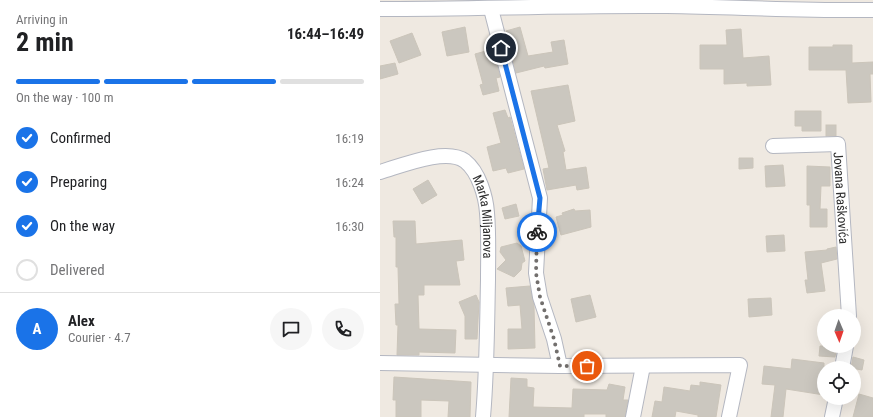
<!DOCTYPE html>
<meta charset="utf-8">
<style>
body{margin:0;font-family:"Roboto Condensed",sans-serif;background:#f6f6f6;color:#202124;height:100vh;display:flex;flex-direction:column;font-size:15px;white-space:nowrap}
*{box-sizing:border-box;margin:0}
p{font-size:13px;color:#757577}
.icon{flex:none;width:22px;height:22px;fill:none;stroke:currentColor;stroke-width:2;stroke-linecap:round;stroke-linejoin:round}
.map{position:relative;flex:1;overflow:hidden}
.drawer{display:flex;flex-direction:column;background:#fff;width:380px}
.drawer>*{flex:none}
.needle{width:26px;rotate:178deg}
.tools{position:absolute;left:437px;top:309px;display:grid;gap:8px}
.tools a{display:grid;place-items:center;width:44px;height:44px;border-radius:50%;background:#fff;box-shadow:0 4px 16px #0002;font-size:20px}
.pin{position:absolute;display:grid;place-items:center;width:34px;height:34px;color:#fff;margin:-17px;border:2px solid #fff;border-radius:50%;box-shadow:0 1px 4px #0007}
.courier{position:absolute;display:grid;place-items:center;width:40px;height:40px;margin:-20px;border:3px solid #1a73e8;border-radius:50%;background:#fff;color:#222;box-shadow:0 1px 5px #0007}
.head em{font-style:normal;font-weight:700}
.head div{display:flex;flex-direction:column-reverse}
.head{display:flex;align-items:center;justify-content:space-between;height:68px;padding:0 16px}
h1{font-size:26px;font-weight:700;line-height:30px}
.bar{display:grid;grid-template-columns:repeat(4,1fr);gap:6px 4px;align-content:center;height:48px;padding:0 16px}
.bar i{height:5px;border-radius:3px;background:#e0e0e0}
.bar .on{background:#1a73e8}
.bar p{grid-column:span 4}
.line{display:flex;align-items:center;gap:10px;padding:0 16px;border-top:1px solid #e0e0e0}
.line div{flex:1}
.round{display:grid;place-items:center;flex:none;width:42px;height:42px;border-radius:21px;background:#f6f6f6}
ol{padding:0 16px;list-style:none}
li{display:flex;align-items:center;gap:12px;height:44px}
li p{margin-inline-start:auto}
li .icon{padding:4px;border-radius:50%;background:#1a73e8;color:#fff;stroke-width:4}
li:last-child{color:#757577}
li i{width:22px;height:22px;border:2px solid #e0e0e0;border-radius:50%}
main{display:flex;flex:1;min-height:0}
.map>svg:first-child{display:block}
.building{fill:#cbc7bf;stroke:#cbc5ba}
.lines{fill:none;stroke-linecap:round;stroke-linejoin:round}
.street-casing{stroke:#b4b7c1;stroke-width:16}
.street{stroke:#fff;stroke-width:14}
.done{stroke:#726f6d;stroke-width:4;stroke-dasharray:0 7.2}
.route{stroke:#1a73e8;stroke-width:5}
.labels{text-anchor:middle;stroke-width:3;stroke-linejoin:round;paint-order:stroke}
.street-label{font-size:13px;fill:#2e2e2e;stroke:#fff}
</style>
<main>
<section class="drawer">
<div class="head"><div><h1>2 min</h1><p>Arriving in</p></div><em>16:44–16:49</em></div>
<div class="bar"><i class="on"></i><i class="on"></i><i class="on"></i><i></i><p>On the way · 100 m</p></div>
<ol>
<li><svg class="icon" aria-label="check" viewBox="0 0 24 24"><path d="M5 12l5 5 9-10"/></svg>Confirmed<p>16:19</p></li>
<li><svg class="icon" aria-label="check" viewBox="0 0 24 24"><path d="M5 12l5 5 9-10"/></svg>Preparing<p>16:24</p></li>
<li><svg class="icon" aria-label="check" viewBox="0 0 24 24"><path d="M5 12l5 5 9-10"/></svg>On the way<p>16:30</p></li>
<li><i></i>Delivered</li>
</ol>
<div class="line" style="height:72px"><b class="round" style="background:#1a73e8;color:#fff">A</b><div><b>Alex</b><p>Courier · 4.7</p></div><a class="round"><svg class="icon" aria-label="chat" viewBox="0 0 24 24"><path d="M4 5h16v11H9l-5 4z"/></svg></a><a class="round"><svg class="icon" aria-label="phone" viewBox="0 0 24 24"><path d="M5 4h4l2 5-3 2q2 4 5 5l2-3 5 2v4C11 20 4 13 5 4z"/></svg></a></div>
</section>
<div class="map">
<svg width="493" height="417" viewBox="0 0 493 417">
<rect width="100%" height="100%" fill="#efe9e1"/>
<g class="building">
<path d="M85,27L89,52L67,56L62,32Z"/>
<path d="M140,27L148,56L173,52L171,42L184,40L188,64L165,68L164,66L136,73L126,31Z"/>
<path d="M361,29L363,58L389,56L391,85L367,86V83L344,84V69H320V45H347L346,30Z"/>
<path d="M32,33L41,55L19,63L10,41Z"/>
<path d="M453,45H472V63L493,62V74H490L491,102L468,103L466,70H429V47H453Z"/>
<path d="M113,49L120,77L116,78L119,91L103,95L100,85L103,84L95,54Z"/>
<path d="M15,63L18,74L0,79V66Z"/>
<path d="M188,85L195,121L177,125L185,151L183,152L186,170L206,167L209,188L197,190L196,185L167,190L163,169L169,168L151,91Z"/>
<path d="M125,110L128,118L130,117L144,169L128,173L126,168L113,171L107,147L121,143L113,113Z"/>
<path d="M415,111H441V131H422V126H415Z"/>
<rect x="446" y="125" width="10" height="11"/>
<path d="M359,158H373V168L359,169Z"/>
<path d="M403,165L405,186L386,187L385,166Z"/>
<path d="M427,166L450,167V186H441L440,209H447V227H430V205H427Z"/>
<path d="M48,180L57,195L42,204L33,189Z"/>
<path d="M136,204L139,216L125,219L122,208Z"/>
<path d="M194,209L195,211L210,210L211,227L181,235L176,217L183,215L182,213Z"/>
<path d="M13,221H35L36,244L82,240L84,260L76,261L80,285H44V295H38L39,329L76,330L75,353L39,352V355H17L18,325H16L15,304H19L18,267H16V237H14Z"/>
<path d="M404,235L405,251L387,252L386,236Z"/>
<path d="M137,243L141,246L145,261L142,263L141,270L134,277L117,269L126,260L120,252L121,247Z"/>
<path d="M456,247L457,259L441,263L445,291L427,293L425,280H428L425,252L447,250V249Z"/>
<path d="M150,286L154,306L155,348L128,349V329H142L140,305L128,306L126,288Z"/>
<path d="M96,295L99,302L97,339H85V316L79,302Z"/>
<path d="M210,295L216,317L196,322L191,299Z"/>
<path d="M391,298L392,315L369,317L368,299Z"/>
<path d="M440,346H457L455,357L439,356Z"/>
<path d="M473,357L484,360L482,370L471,368Z"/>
<path d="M412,359L444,363V395L406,389L403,417H391L395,385L382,384L384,366L411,369Z"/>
<path d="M14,377L91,382L90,417H68L69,401L41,400V417H16V400H13Z"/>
<path d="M131,378L147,379V387L154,388L153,407L192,408L193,389L227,390L229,384L245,387L243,400H248L245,417H226V414H204V417H129Z"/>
<path d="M320,382L341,385L336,417H318V415L296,411L295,417H272L275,401L282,402L284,387L310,391L311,385L320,386Z"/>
<path d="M479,394L493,398V417H473Z"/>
</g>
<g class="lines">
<g class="street-casing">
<g id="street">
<path d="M0,9C96,9 192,5 287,6C356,7 424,11 493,10"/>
<path d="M111,9L160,198L156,273L160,297L174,339L180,366"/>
<path id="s1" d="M393,146L458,144L469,316"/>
<path id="s2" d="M0,172C21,166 66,147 85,161C99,172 106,197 107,213C109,235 108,258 108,280C107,326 107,371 103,417"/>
<path d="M0,363L180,366L360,365L349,417"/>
<path d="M462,368L466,346"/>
<path d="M253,417L263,366"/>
<path d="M452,417L456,398"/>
</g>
</g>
<use href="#street" class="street"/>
</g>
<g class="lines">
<path class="done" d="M157,232L156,273L160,297L174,339L180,366H207"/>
<path class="route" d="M121,48L160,198L157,232"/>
</g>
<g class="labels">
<g class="street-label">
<text dy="5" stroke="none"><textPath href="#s1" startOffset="119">Jovana Raškovića</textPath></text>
<text dy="5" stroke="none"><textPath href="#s2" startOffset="149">Marka Miljanova</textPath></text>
</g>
</g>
</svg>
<div class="tools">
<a><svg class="needle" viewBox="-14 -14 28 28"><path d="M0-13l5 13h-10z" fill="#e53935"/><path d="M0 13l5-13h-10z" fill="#757577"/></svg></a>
<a><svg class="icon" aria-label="locate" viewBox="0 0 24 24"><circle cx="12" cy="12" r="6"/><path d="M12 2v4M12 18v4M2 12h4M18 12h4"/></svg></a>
</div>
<div class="pin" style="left:207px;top:366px;background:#ea580c"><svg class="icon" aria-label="bag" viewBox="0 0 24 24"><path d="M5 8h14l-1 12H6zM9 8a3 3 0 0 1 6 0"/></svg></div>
<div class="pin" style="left:121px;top:48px;background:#1f2937"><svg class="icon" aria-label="home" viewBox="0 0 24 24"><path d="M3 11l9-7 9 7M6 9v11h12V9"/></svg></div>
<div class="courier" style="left:157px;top:232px"><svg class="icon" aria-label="bike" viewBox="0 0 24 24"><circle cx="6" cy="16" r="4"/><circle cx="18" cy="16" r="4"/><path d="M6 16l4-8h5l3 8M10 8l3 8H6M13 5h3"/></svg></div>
</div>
</main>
